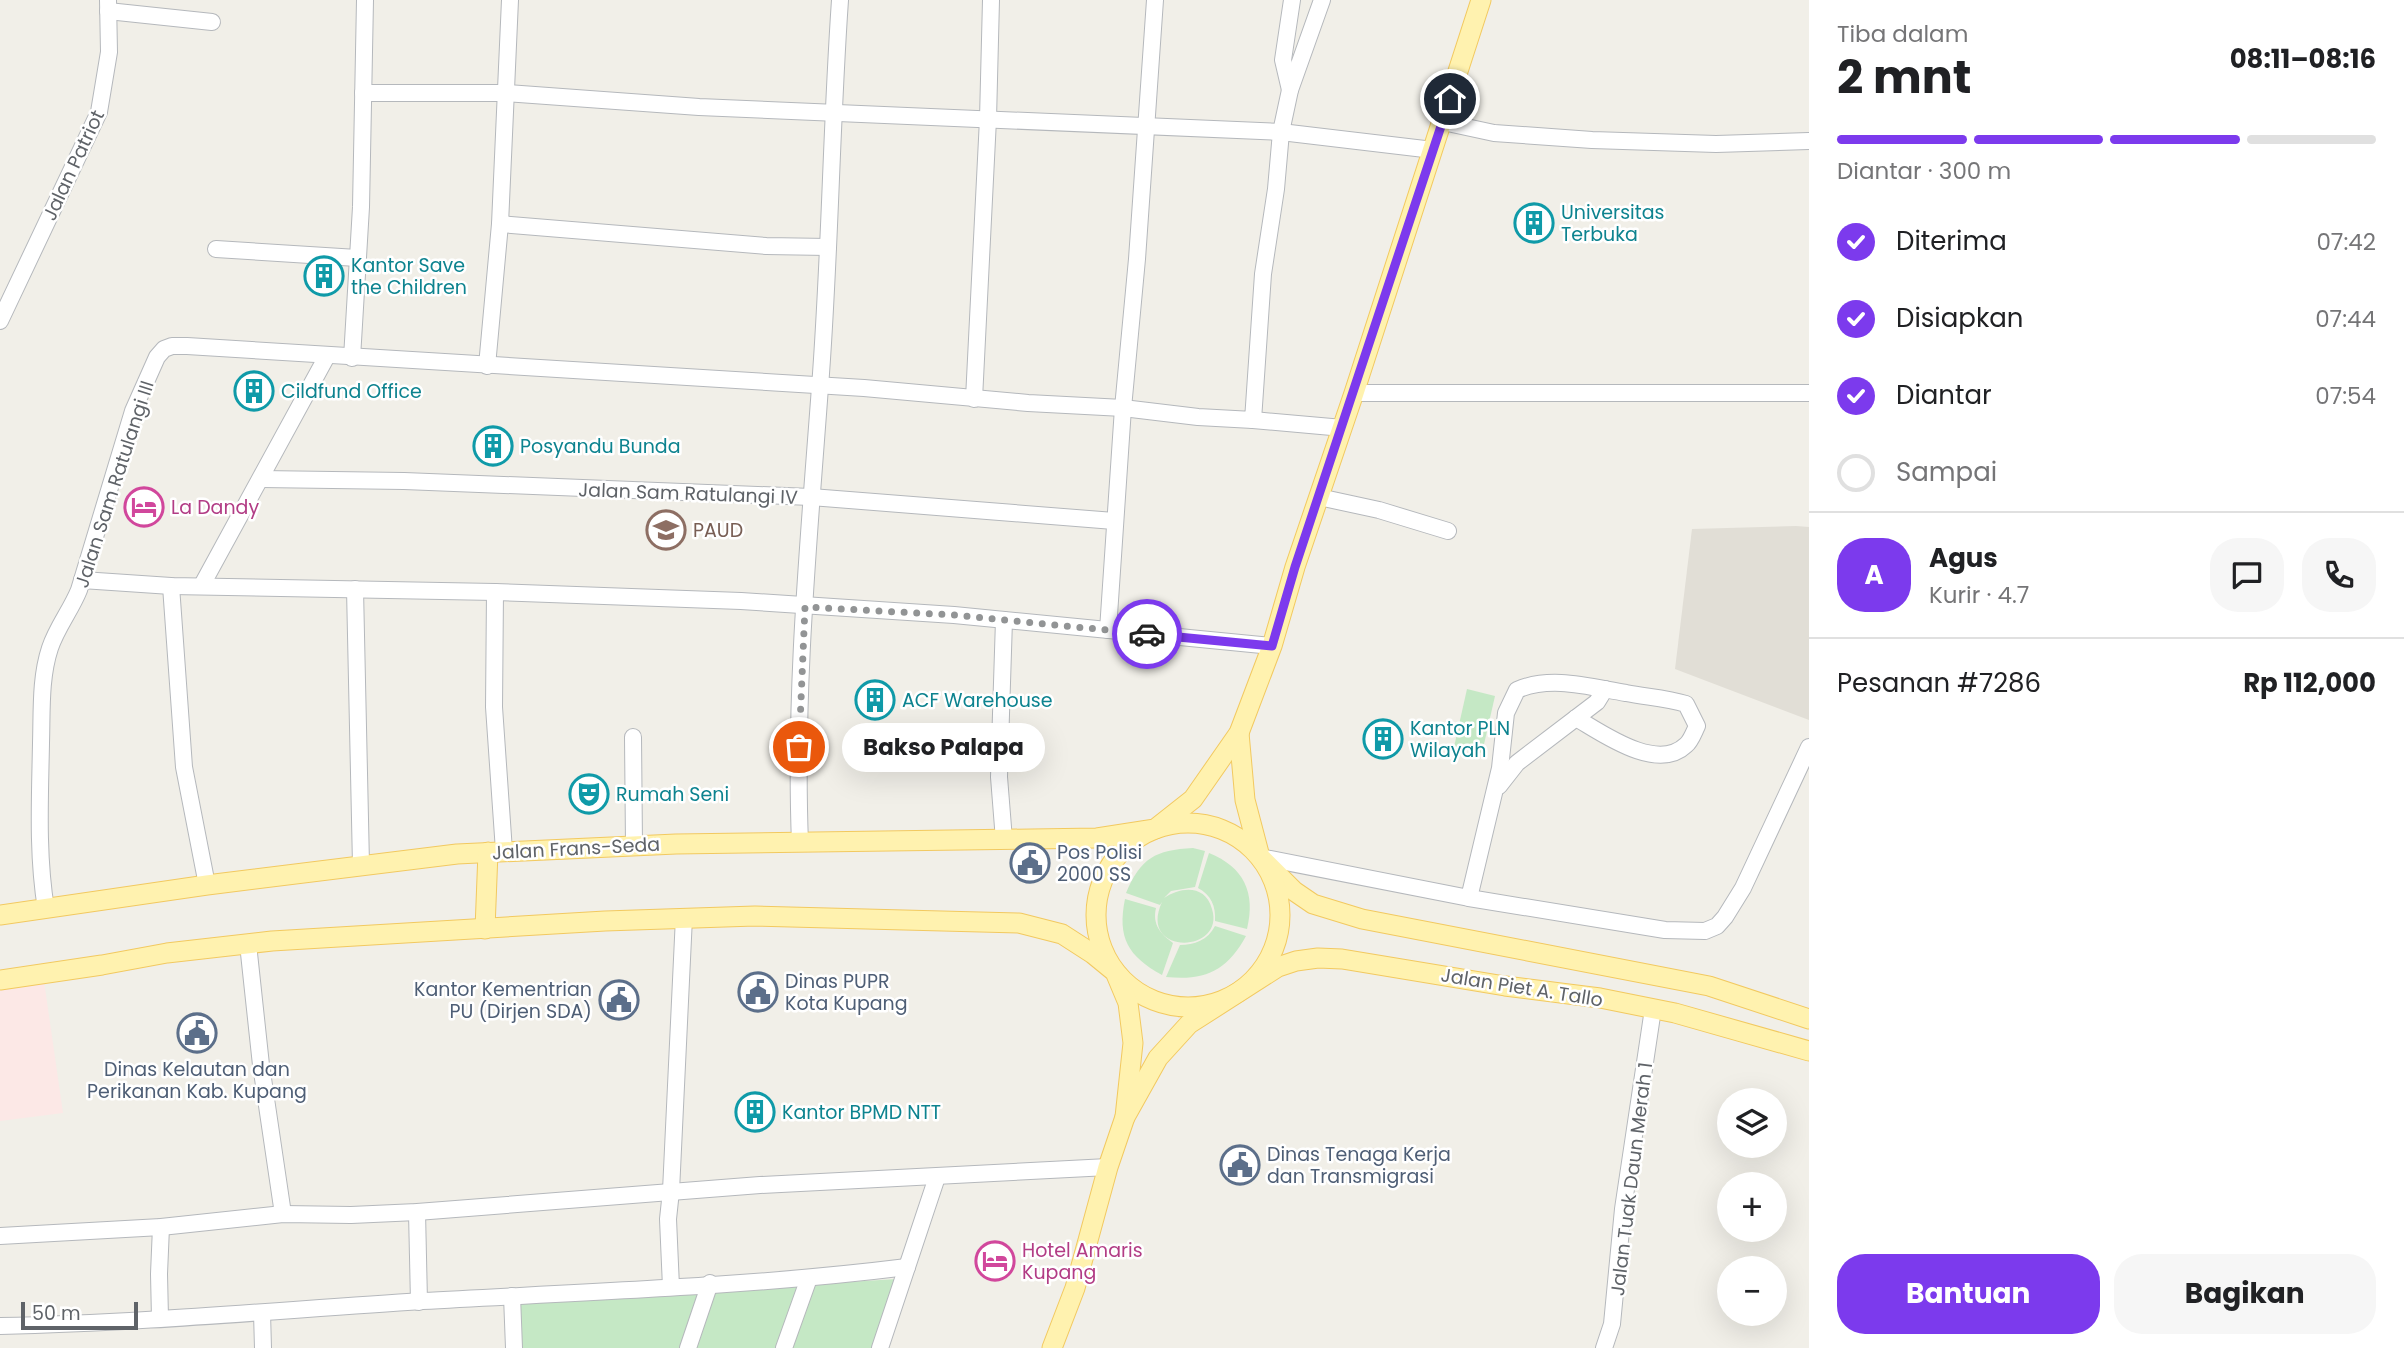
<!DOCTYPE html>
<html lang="id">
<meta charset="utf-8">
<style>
body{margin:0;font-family:Poppins,sans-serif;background:#f6f6f6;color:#202124;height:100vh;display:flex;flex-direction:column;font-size:26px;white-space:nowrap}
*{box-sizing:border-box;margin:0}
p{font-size:23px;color:#757577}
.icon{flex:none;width:38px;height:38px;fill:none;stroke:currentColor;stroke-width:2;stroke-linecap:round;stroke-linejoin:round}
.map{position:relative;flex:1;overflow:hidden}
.sheet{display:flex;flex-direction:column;background:#fff;width:595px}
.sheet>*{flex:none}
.controls{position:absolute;left:1717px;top:1088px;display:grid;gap:14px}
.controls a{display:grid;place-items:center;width:70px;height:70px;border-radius:50%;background:#fff;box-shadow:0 7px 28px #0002;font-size:35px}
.scale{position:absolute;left:21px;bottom:18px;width:117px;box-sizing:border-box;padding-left:7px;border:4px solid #5f6368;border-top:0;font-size:19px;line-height:24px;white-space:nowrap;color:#5f6368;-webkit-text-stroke:5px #fff;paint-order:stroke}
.pin{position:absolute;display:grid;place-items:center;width:60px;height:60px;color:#fff;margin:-30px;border:4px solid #fff;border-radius:50%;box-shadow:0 2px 7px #0007}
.courier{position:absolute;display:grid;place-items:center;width:70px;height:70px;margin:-35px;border:5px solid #7c3aed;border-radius:50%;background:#fff;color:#222;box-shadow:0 2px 9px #0007}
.bubble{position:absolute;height:49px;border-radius:24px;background:#fff;box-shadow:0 7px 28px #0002;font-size:23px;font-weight:700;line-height:49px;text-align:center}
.summary em{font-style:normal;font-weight:700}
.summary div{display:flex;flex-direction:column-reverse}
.summary{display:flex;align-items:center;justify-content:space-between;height:119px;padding:0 28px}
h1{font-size:46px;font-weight:700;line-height:52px}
.bar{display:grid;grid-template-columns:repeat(4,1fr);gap:10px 7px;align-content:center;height:84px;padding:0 28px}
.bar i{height:9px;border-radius:5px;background:#e0e0e0}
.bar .on{background:#7c3aed}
.bar p{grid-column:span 4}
.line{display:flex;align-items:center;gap:18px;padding:0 28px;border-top:2px solid #e0e0e0}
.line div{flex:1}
.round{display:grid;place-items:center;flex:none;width:74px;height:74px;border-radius:28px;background:#f6f6f6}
ol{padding:0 28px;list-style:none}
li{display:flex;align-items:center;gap:21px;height:77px}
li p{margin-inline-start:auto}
li .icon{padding:7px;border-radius:50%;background:#7c3aed;color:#fff;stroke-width:4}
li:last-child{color:#757577}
li i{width:38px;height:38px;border:4px solid #e0e0e0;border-radius:50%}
.primary-button{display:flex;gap:14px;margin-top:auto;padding:14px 28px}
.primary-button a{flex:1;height:80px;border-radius:28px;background:#7c3aed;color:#fff;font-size:28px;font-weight:700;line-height:80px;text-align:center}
.primary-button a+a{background:#f6f6f6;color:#202124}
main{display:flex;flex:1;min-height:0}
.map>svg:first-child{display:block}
.education{fill:#e1ded6}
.medical{fill:#fce8e6}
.green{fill:#c5e8c5}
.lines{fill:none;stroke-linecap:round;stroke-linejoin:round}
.minor-casing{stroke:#b5b8bc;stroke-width:18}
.major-casing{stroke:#f2c960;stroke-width:21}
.minor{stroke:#fff;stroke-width:16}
.major{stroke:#fff2af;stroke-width:19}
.done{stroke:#929495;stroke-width:7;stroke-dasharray:0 12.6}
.route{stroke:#7c3aed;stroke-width:9}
.labels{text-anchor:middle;stroke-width:5;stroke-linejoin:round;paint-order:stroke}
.street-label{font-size:19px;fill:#5f6368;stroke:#fff}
.culture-label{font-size:19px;fill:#0d838f;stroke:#fff;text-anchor:start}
.hotel-label{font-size:19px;fill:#b23c85;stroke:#fff;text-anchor:start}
.education-label{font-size:19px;fill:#785e54;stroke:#fff;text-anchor:start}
.service-label{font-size:19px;fill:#4e5e75;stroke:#fff;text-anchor:start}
</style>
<main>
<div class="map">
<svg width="1809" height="1348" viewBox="0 0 1809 1348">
<rect width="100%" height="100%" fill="#f1efe8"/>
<path class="education" d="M1796,526L1809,527V720L1675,669L1692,529Z"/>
<path class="medical" d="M43,974L63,1113L0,1121V980Z"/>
<g class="green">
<path d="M1467,689L1495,696L1482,753L1454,747Z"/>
<path d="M1193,848L1205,851L1195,887L1171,891L1164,898C1181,887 1205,884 1212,909C1226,954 1137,956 1162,902L1160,905L1126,893C1141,858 1155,850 1193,848Z"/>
<path d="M1209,853C1244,867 1256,893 1247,929L1215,921C1216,906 1211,895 1198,888Z"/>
<path d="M1125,899L1156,908C1152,925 1161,934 1173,943L1162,975C1128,956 1117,938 1125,899Z"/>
<path d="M1215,926L1246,936C1227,971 1205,981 1166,977L1180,945C1194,945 1208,940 1215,926Z"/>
<path d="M897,1279L874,1348H521L520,1302Z"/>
</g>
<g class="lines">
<g class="minor-casing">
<g id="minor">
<path d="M108,11L212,22"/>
<path d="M1290,90L1283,60L1292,0"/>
<path d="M363,93H506L699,107L1281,132L1433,150"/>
<path d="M1443,122L1494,133L1592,140L1716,144L1809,141"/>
<path d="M500,224L766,246L828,247"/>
<path d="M216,249L357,258"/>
<path d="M0,321L99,112L109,52L108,0"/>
<path d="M352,358L361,207L365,0"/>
<path d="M487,366L500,224L510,0"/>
<path d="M1354,393H1809"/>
<path d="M974,399L988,119L991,0"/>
<path d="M1253,420L1343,428"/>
<path d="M261,479L404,481L811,497L1114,521"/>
<path d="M1319,497L1379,510L1448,531"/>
<path d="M82,580L171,586L495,592L741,601L954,615L1272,646"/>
<path d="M202,585L327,356"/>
<path d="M171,586L184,767L207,885"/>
<path d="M355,589L361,865"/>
<path d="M495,592L494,707L504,851"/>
<path d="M1004,620L999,777L1004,840"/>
<path d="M1108,630L1123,408L1137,259L1155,0"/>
<path d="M633,737L634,845"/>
<path d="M1499,786L1517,763L1597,702L1605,689"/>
<path d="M800,843C794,691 809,538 820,387C830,258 831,129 840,0"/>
<path d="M1260,857L1469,898L1665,930L1705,931L1717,926L1725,917L1743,888L1809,747"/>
<path d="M1469,898L1500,768L1506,713L1517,690C1551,675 1590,687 1626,693C1646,697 1666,698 1686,704L1697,726C1694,732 1691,741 1686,745C1657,773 1602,733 1576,718"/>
<path d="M46,909C37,854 40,798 41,743C42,712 40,678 50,648C57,627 71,610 79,590L133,411L157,357L164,349L172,346H187L864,388L1028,403L1123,408L1198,417L1253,420L1263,274L1276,189L1281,132L1290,90L1322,0"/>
<path d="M248,944L261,1065L283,1214"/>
<path d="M417,1212L419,1302"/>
<path d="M0,1236L161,1227L283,1214L351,1215L417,1212L760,1185L1108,1167"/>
<path d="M671,1287L668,1219L671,1191L684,917"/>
<path d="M512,1296L514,1348"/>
<path d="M262,1313L263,1348"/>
<path d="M160,1318L159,1274L161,1227"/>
<path d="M0,1326C141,1323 281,1310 422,1301C584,1292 746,1287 907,1267"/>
<path d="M688,1348L710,1283"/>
<path d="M784,1348L809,1278"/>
<path d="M880,1348L937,1177"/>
<path d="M1604,1348L1612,1324L1623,1209L1653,1009"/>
</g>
</g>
<g class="major-casing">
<g id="major">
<path d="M1239,733L1245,800L1260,857L1294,891L1313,904L1362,919L1709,986L1809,1019"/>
<circle cx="1188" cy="915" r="92"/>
<path d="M0,915L207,885L457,854L676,844L1097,838L1155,829L1193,799L1239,733L1272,646L1295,567L1354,393L1481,0"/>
<path d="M485,929L488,852"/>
<path d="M0,980L102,965L167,953L272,941L605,921L755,916L1019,923L1062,934L1093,954L1115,972L1128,1003L1133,1043L1125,1117"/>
<path d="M1052,1348L1075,1288L1108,1167L1125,1117L1158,1058L1189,1024L1278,967L1296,961L1318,958L1342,959L1505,986L1600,998L1675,1013L1809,1051"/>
</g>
</g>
<use href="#minor" class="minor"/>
<use href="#major" class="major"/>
</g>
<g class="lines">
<path class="done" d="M799,747L805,607L954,615L1147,634"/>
<path class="route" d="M1147,634L1272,646L1295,567L1450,99"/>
</g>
<defs>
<g id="building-ring" transform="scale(2.0125)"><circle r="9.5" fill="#fff" stroke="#0f9aa8" stroke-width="1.5"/><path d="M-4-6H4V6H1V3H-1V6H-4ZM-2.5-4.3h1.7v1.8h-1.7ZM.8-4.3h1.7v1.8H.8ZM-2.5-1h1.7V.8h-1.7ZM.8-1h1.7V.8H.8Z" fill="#0f9aa8"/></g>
<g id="hotel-ring" transform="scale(2.0125)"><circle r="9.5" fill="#fff" stroke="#d1479c" stroke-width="1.5"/><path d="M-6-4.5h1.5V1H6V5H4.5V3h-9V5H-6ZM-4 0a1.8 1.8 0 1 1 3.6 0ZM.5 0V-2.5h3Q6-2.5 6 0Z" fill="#d1479c"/></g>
<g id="school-ring" transform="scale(2.0125)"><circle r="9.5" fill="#fff" stroke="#8d6e63" stroke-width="1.5"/><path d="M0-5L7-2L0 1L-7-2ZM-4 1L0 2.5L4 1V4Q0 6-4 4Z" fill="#8d6e63"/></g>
<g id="theatre-ring" transform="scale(2.0125)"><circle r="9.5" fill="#fff" stroke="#0f9aa8" stroke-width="1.5"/><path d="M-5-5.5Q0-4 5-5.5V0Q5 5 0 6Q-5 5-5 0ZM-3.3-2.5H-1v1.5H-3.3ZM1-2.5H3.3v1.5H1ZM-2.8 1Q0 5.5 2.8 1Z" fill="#0f9aa8"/></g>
<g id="civic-ring" transform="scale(2.0125)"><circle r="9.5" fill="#fff" stroke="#5c6f8a" stroke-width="1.5"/><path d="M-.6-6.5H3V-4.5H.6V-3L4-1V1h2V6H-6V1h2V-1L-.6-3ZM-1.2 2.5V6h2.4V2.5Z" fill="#5c6f8a"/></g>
</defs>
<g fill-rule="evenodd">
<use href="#building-ring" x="1534" y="223"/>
<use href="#building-ring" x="324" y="276"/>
<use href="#building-ring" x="254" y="391"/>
<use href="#building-ring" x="493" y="446"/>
<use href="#hotel-ring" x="144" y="507"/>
<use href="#school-ring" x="666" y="530"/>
<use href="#building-ring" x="875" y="700"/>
<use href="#building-ring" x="1383" y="739"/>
<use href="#theatre-ring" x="589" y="794"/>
<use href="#civic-ring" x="1030" y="863"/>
<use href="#civic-ring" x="758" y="992"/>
<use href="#civic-ring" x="619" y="1000"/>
<use href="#civic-ring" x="197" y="1033"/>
<use href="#building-ring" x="755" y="1112"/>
<use href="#civic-ring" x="1240" y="1165"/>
<use href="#hotel-ring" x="995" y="1261"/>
</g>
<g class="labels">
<g class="street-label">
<text transform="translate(73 165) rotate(-65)" y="7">Jalan Patriot</text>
<text transform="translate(114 484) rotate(-72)" y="7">Jalan Sam Ratulangi III</text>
<text transform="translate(688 493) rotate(2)" y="7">Jalan Sam Ratulangi IV</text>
<text transform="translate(576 848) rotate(-3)" y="7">Jalan Frans-Seda</text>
<text transform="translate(1522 987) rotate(9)" y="7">Jalan Piet A. Tallo</text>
<text transform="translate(1631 1179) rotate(-83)" y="7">Jalan Tuak Daun Merah 1</text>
</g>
<g class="culture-label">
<text x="1561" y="219">Universitas<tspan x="1561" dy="22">Terbuka</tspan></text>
<text x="351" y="272">Kantor Save<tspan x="351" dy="22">the Children</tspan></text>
<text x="281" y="398">Cildfund Office</text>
<text x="520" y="453">Posyandu Bunda</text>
<text x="902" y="707">ACF Warehouse</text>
<text x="1410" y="735">Kantor PLN<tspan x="1410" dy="22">Wilayah</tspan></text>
<text x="616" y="801">Rumah Seni</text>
<text x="782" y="1119">Kantor BPMD NTT</text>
</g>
<g class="hotel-label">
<text x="171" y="514">La Dandy</text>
<text x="1022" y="1257">Hotel Amaris<tspan x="1022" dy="22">Kupang</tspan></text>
</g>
<g class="education-label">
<text x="693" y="537">PAUD</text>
</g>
<g class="service-label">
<text x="1057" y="859">Pos Polisi<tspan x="1057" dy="22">2000 SS</tspan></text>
<text x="785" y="988">Dinas PUPR<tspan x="785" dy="22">Kota Kupang</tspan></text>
<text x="592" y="996" text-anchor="end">Kantor Kementrian<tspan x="592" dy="22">PU (Dirjen SDA)</tspan></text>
<text x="197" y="1076" text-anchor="middle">Dinas Kelautan dan<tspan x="197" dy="22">Perikanan Kab. Kupang</tspan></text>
<text x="1267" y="1161">Dinas Tenaga Kerja<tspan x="1267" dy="22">dan Transmigrasi</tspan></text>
</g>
</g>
</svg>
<div class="controls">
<a><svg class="icon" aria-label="layers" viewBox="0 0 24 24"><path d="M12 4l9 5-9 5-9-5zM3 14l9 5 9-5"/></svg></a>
<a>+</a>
<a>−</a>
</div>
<div class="scale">50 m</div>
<div class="pin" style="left:799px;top:747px;background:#ea580c"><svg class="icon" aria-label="bag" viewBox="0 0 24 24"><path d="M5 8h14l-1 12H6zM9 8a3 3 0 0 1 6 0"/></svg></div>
<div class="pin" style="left:1450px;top:99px;background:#1f2937"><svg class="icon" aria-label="home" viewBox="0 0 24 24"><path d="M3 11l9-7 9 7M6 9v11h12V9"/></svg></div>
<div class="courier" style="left:1147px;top:634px"><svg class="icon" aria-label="car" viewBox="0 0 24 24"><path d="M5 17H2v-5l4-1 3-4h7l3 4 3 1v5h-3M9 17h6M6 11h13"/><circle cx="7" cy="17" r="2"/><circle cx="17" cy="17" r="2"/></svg></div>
<div class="bubble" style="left:842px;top:723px;width:203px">Bakso Palapa</div>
</div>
<section class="sheet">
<div class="summary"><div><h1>2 mnt</h1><p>Tiba dalam</p></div><em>08:11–08:16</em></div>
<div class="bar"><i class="on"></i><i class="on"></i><i class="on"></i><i></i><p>Diantar · 300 m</p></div>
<ol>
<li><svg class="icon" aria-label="check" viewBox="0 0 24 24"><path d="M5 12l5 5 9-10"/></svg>Diterima<p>07:42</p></li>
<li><svg class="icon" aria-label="check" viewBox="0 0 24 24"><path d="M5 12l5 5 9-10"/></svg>Disiapkan<p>07:44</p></li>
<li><svg class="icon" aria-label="check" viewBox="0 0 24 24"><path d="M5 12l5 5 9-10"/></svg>Diantar<p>07:54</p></li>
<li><i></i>Sampai</li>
</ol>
<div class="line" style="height:126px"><b class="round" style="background:#7c3aed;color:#fff">A</b><div><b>Agus</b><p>Kurir · 4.7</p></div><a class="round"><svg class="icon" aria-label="chat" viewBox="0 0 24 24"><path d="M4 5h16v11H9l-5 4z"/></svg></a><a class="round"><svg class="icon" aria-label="phone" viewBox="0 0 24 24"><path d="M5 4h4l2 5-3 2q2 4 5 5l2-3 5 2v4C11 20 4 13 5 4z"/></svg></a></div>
<div class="line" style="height:91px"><div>Pesanan #7286</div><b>Rp 112,000</b></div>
<div class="primary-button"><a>Bantuan</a><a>Bagikan</a></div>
</section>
</main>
